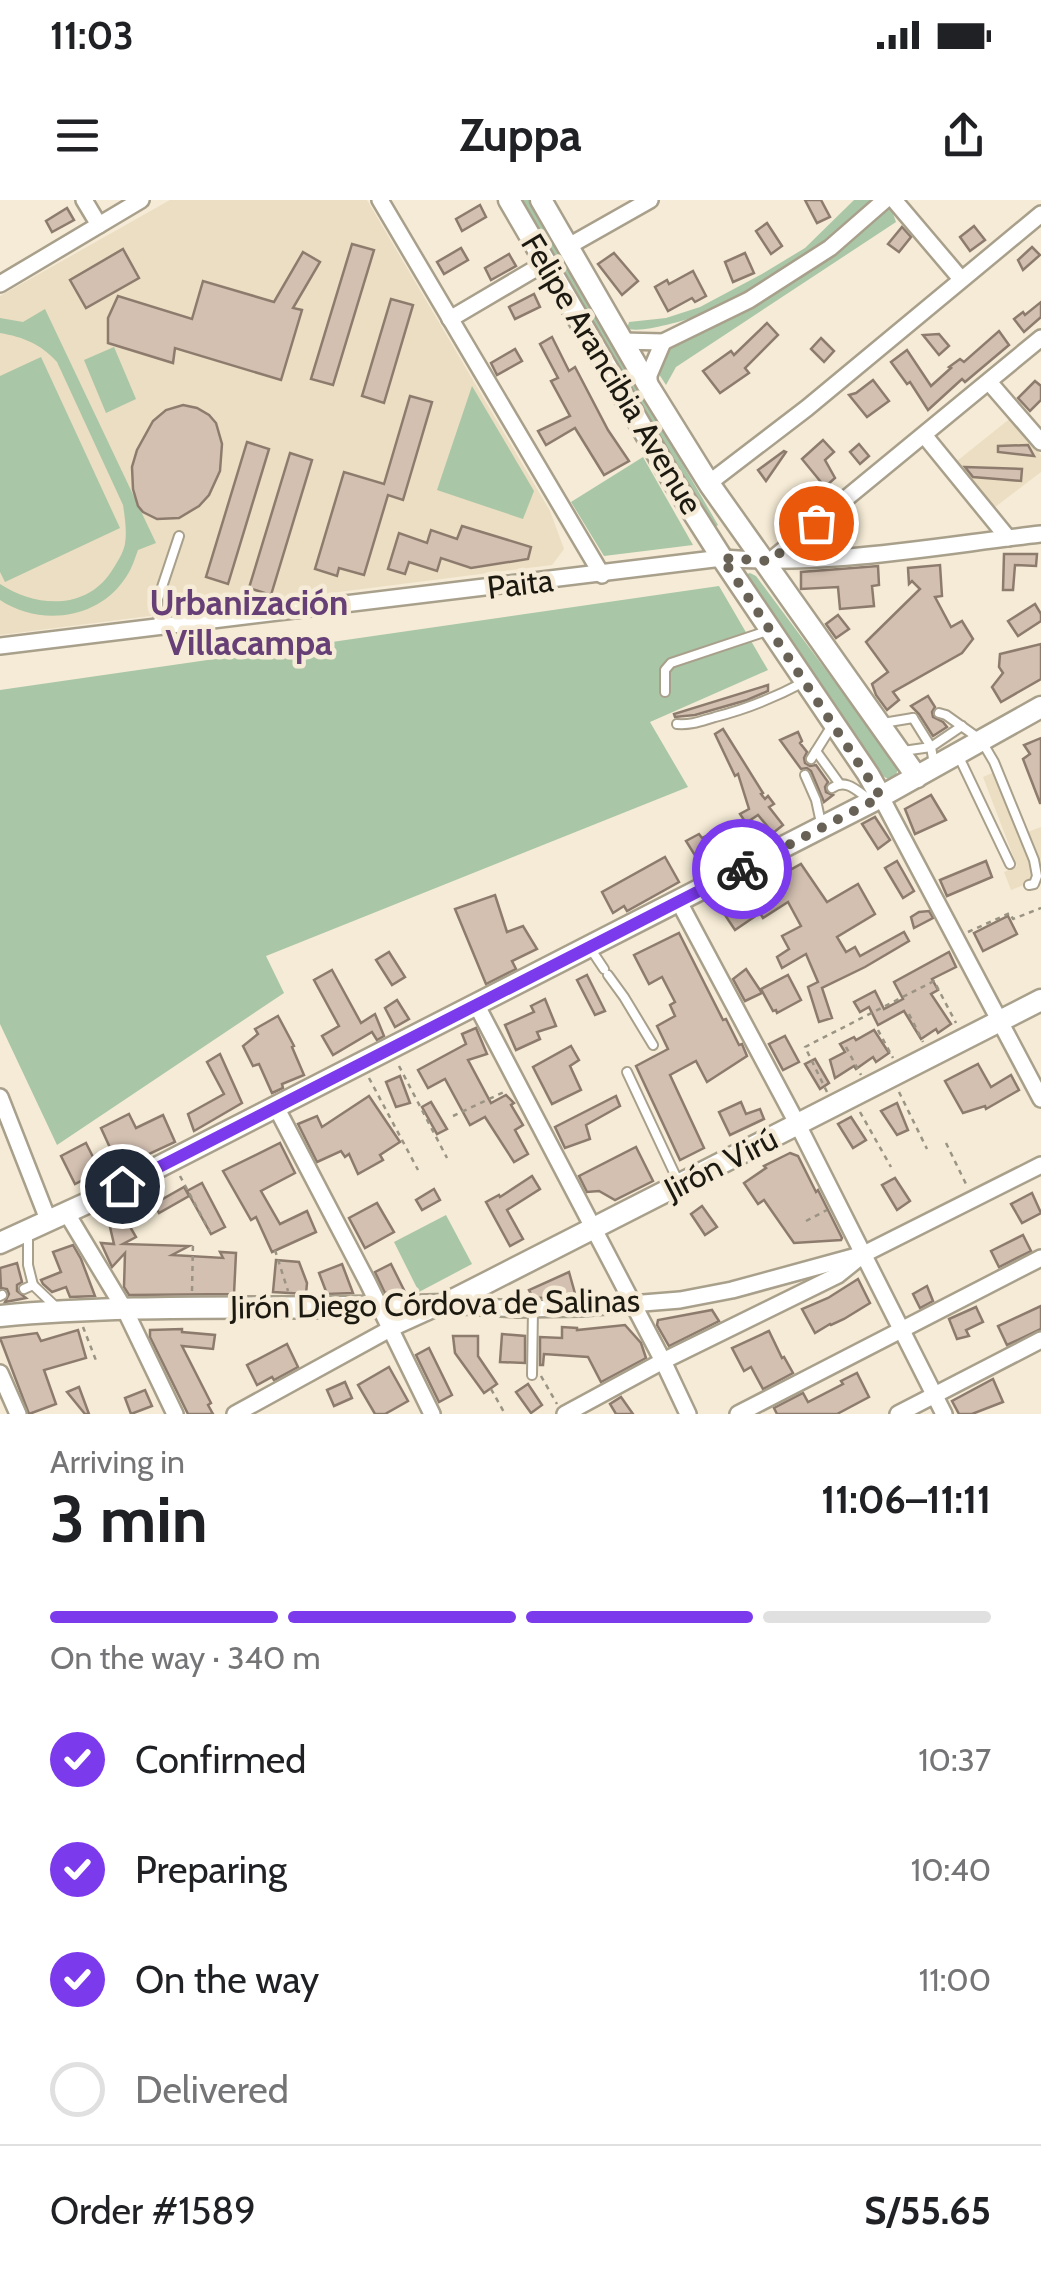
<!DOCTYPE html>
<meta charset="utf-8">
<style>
body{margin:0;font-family:Cabin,sans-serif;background:#f6f6f6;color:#202124;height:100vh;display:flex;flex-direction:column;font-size:38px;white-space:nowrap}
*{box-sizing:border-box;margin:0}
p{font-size:32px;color:#757577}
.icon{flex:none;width:55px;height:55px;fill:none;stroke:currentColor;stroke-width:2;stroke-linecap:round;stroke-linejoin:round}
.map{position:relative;height:1214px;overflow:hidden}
.panel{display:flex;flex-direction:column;background:#fff;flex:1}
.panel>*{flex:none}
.pin{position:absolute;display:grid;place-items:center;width:85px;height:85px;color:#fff;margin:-42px;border:5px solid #fff;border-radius:50%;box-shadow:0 2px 10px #0007}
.courier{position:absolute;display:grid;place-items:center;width:100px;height:100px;margin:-50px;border:8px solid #7c3aed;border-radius:50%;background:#fff;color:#222;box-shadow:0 2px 12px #0007}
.headline em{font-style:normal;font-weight:700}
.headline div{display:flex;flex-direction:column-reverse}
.headline{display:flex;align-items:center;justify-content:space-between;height:170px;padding:0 50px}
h1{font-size:65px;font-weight:700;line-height:75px}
.bar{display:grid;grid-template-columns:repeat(4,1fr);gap:15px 10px;align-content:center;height:120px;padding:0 50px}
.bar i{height:12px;border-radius:8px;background:#e0e0e0}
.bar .active{background:#7c3aed}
.bar p{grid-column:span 4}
.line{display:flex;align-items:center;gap:25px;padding:0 50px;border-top:2px solid #e0e0e0}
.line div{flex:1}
ol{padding:0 50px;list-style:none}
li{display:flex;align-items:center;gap:30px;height:110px}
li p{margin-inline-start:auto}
li .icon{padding:10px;border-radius:50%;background:#7c3aed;color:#fff;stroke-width:4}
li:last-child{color:#757577}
li i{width:55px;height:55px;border:5px solid #e0e0e0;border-radius:50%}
.status{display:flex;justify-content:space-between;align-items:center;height:70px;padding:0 50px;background:#fff;direction:ltr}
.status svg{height:28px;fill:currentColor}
header{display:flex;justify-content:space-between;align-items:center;height:130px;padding:0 50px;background:#fff;font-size:45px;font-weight:700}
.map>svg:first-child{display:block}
.built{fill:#ebdec2}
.green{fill:#a9c6a6}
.building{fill:#d3c0b1;stroke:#8d7c6e;stroke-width:2.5}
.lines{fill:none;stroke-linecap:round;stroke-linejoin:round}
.lane-casing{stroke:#a9a08c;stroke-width:12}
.street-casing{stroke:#a9a08c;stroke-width:20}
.secondary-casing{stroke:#a9a08c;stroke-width:25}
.path{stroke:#9b9484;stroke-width:2.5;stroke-dasharray:5 5;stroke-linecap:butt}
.lane{stroke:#fff;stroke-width:8}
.street{stroke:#fff;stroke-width:15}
.secondary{stroke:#fff;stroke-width:20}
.done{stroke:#686256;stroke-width:10;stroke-dasharray:0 18}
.route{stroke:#7c3aed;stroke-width:12}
.labels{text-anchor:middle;stroke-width:9;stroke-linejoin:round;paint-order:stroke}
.street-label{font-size:32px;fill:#1c1911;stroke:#f5ebd6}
.neighbourhood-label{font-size:35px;font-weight:bold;fill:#673f77;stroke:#f5ebd6}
</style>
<div class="status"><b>11:03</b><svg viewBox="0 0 49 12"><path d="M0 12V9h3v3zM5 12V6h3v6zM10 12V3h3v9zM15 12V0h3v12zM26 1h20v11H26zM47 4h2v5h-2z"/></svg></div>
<header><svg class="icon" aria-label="menu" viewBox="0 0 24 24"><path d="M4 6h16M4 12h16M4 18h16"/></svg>Zuppa<svg class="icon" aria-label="share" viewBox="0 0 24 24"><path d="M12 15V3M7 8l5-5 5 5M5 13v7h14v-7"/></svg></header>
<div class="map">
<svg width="1041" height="1214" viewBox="0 0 1041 1214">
<rect width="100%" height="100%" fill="#f5ebd6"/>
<g class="built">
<path d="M170,0H367L550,311L564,349L552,365L0,435V96Z"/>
<path d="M1012,217L1041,255V272L995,307L957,261Z"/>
<path d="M999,570L1025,633L1041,627V678L1011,690L1004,672L1017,666L983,577Z"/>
</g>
<g class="green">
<path d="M517,0H529L718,325L714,328L709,326Z"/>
<path d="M854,0H872C817,57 745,107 666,125C652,128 641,131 627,129L629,122L666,118L700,107L762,74L805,48Z"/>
<path d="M890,5L896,22L676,167L666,185L655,168L670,149L741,112L816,68Z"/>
<path d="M45,109L156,343L138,350C134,361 131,371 124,380C96,420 39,426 0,400V384C35,407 85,411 111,372C116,364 123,354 125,344C127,332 125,318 123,305L57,162C41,144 23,137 0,133V118L23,122Z"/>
<path d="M114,147L136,199L106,213L84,160Z"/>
<path d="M41,157L120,328L5,382L0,372V176Z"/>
<path d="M472,186L534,291L523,319L437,290Z"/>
<path d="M643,257L693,345L604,356L571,302Z"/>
<path d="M750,373L756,376L898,567L896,576L888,579L878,573L742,376Z"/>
<path d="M719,386L768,470L650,522L688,587L266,756L284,793L57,945L0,824V490Z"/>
<path d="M446,1015L472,1064L419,1092L394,1042Z"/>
</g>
<g class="building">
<path d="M805,0H821L830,17L817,23Z"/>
<path d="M480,5L486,17L462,31L456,19Z"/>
<path d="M67,8L74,20L52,32L46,21Z"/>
<path d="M767,23L782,46L771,54L756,31Z"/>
<path d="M974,26L985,40L970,51L960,37Z"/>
<path d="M902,27L911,37L899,52L888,44Z"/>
<path d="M352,44L374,50L333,185L311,179Z"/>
<path d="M1032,47L1040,55L1023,70L1018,60Z"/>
<path d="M461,48L468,60L444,74L437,62Z"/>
<path d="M123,49L139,78L86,108L70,80Z"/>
<path d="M303,52L320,62L293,108L302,110L281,180L175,148L173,163L108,143V118L118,96L192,119L203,81L274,102Z"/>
<path d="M614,53L638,81L622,95L598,64Z"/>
<path d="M745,53L754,73L733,82L725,62Z"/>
<path d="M509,54L516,66L491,80L485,68Z"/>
<path d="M693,71L706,96L695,102L692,98L668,111L655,87L667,80L669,84Z"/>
<path d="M534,94L540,107L515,119L509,107Z"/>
<path d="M391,99L413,105L384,203L362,196Z"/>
<path d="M1041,102V117L1024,132L1014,119L1023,112L1025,115Z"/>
<path d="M767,123L778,135L745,168L749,173L720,193L703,171L731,151L734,155Z"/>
<path d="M999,131L1009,145L965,182L962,179L928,210L910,182L907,184L891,162L907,150L931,186L951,168L949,167L960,159L964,162Z"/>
<path d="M939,134L949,146L939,155L923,135Z"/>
<path d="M552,137L569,171L575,167L608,230L629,261L604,275L575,228L546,245L538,231L570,216L551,181L558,178L540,144Z"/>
<path d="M821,138L834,151L824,162L811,149Z"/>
<path d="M515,149L522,161L497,175L491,163Z"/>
<path d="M873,180L889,201L867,217L849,195L856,193Z"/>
<path d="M1035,181L1041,186V200L1030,211L1018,198Z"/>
<path d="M410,196L432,202L403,300L388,295L364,375L339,368L337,376L315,369L344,272L384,284Z"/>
<path d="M183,205L197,208L209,215L216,223L222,244L220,271L209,295L199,306L179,318L157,319L143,312L138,306L133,289L132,267L137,250L153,221L166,210Z"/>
<path d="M823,240L834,252L825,260L835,278L825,287L802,259Z"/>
<path d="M247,242L269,249L228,384L206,377Z"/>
<path d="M859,244L869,256L860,264L850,252Z"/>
<path d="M1028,245L1034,256L998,252V246Z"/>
<path d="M784,251L786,252L766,281L758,270Z"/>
<path d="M290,253L312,260L271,395L249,388Z"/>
<path d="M965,267L1022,269L1021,281L973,277Z"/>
<path d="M462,326L531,347L528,359L471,368L441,358L437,371L409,362L405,374L388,369L399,333L427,343L431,330L457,339Z"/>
<path d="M1004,354H1037L1036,366L1015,365L1013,390H1003Z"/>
<path d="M940,365L942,396L935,397L951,427L962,421L973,439L962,453L893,492L899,500L887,510L876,495L872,484L888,472L866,442L920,389L912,381L909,384L908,368Z"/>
<path d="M878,366L879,385L872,386L874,406L840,409L838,387L801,389V372Z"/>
<path d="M1035,404L1041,414V421L1018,436L1008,421Z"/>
<path d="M838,415L849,429L836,438L826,424Z"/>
<path d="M1041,444V479L1001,502L992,487L1003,473L999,467L1000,454Z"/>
<path d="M768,485V491L747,500L695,515L675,517L674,514Z"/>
<path d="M928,496L935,507L932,512L933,517L943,522L947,527L933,536L919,514L911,506Z"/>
<path d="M723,529L763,593L761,594L765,599L768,596L774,604L769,607L783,625L773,633L758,615L746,623L740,614L749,609L738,574L735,576L715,534Z"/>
<path d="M798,532L802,541L800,543L807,552L804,558L805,563L810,566L816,565L828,582L825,587L826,592L833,595L824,602L811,571L807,568L801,569L780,540Z"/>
<path d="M1041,538V603H1040L1023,559L1030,554L1024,545Z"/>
<path d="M931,595L946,620L915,634L905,609Z"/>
<path d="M875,617L890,640L878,649L862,624Z"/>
<path d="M728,625L742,648L730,656L725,649L701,665L686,641L699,634L702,638Z"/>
<path d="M665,657L679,682L627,711L624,706L613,713L602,692Z"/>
<path d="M897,661L914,691L903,698L885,668Z"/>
<path d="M986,661L992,677L947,696L940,680Z"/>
<path d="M801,664L827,702L858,684L875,714L837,737L846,752L855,747L860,756L904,732L909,741L865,767L822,788L832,818L819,822L808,787L818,782L806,754L782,768L777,757L789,749L782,736L801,726L788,702L763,718L760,713L735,730L719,706L733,699L734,701Z"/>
<path d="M495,695L507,732L523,726L537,749L512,761L516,769L486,784L455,709Z"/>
<path d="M929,711L933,718L914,728L911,717L919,712Z"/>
<path d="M1008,716L1017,734L983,751L974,733Z"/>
<path d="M679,733L723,820L726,819L739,845L742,844L747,856L707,882L696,861L670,875L704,948L680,960L636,866L668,849L657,826L675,816L670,805L675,802L662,777L649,784L634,755Z"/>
<path d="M389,752L405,777L392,785L376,760Z"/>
<path d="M949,752L956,767L932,779L938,790L931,794L951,824L938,833L936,829L921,839L904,811L878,825L869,807L860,812L854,802L875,791L884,809L903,799L894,782Z"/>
<path d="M746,769L762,793L745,801L733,779Z"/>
<path d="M332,770L361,823L375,814L384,836L377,840L372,832L333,855L322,836L339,826L314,780Z"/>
<path d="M587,775L605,811L595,815L577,780Z"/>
<path d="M788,775L801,800L777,813L776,810L773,811L761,789Z"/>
<path d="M545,799L556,826L537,832L540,839L516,850L505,825L534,812L531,806Z"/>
<path d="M397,800L409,819L395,827L385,808Z"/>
<path d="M278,816L294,846L292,847L304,875L282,884L283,888L272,893L259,864L253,866L243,846L258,834L255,829Z"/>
<path d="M476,828L487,854L468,860L491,903L506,895L514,903L511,905L523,925L515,930L528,954L514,962L485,917L470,925L445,879L428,888L418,870L466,844L462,834Z"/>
<path d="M874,830L889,853L876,862L873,857L856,869L854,866L835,878L830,860L845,852L840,844L854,837L856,840Z"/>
<path d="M785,836L799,862L783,870L769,844Z"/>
<path d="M571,846L579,860L570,866L581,890L552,904L533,867Z"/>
<path d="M220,854L242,903L194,931L188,914L224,894L207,862Z"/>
<path d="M815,859L829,883L820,889L805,864Z"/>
<path d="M978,864L991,887L1011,875L1019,890L986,909L985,906L963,913L945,881Z"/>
<path d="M400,876L410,903L396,907L386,882Z"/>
<path d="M369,896L400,942L380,955L383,960L358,974L349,954L345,957L341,951L317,962L298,924L317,916L322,927Z"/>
<path d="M616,896L620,906L586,925L590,939L565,948L555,927Z"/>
<path d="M431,902L447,929L437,934L422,907Z"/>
<path d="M741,902L746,914L760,909L764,919L730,935L719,912Z"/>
<path d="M897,903L908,930L897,935L881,911Z"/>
<path d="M129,914L136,928L163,915L175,942L134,961L133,958L118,965L101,928Z"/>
<path d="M851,917L866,940L853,948L838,924Z"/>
<path d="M86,943L100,971L75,984L61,956Z"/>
<path d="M280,943L295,973L261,991L280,1024L307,1011L316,1032L272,1052L256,1017L251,1020L223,971Z"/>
<path d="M636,947L653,981L615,1000L599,991L587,992L579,976Z"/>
<path d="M790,953L798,956L816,992L818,990L842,1038L841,1040L794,1043L764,1000L758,1004L744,983L766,968L764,966Z"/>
<path d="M532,976L540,989L507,1010L523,1039L510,1046L486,1002L499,995L500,997Z"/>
<path d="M895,978L910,1001L897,1010L882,985Z"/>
<path d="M202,983L225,1027L211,1034L187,991Z"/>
<path d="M184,987L189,996L159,1013L154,1004Z"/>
<path d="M434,989L440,1000L422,1010L416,1000Z"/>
<path d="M1032,993L1041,1013L1022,1023L1011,1004Z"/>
<path d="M377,1003L394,1032L365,1048L349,1018Z"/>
<path d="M702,1006L717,1027L705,1035L691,1014Z"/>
<path d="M125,1018L136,1037L123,1044L189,1046L172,1055L223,1058L220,1052L236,1053L234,1094L129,1095L124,1087L125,1053L112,1067L101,1043L114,1044L110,1027Z"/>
<path d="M1023,1035L1031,1051L999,1067L991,1051Z"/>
<path d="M73,1045L81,1059L95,1096L70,1097L66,1087L52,1092L43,1084L41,1080L61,1072L53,1052Z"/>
<path d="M276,1060L299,1062L307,1083L306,1094L273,1092Z"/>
<path d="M17,1063L22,1082L17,1085V1091L26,1098L5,1102L9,1094L7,1089L1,1088L0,1068Z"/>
<path d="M342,1064L353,1093L327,1094L319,1073Z"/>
<path d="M391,1064L405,1092L385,1093L375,1072Z"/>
<path d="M569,1072L576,1097L533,1098L529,1090Z"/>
<path d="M858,1079L870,1103L844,1119L831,1125L830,1124L815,1133L802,1109L828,1098Z"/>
<path d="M927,1086L933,1101L920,1108L913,1094Z"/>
<path d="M1041,1106V1129L1007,1145L998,1126Z"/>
<path d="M976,1107L983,1122L966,1130L969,1136L957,1139L949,1119Z"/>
<path d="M712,1110L719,1121L669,1146L657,1125L658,1120Z"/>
<path d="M625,1125L641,1143L646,1158L601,1182L588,1157L544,1154L543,1165H540V1137L562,1138V1127L577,1128V1130Z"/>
<path d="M182,1129V1132L215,1135L213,1149L182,1146L211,1203L208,1205L213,1214H188L150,1137V1130Z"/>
<path d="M78,1130L86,1158L44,1170L56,1204L29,1214L0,1138L37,1133L41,1141Z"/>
<path d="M769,1131L782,1158L784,1157L793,1173L763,1189L751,1167L744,1171L732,1148Z"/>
<path d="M502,1134L525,1136V1163L500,1162Z"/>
<path d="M453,1136H478V1156L497,1184L484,1193L455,1153Z"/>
<path d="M287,1144L298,1167L274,1180L272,1177L257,1185L247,1165Z"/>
<path d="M429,1148L452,1195L439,1202L416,1155Z"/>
<path d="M389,1167L408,1201L385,1214H375L358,1185Z"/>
<path d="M857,1173L869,1197L837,1214H777L774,1208L803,1193L808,1202L843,1184L841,1181Z"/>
<path d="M993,1179L1003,1202L972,1214H959L952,1201Z"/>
<path d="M345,1182L352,1198L334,1206L327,1190Z"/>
<path d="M528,1184L542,1205L531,1213L516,1192Z"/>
<path d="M79,1187L89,1214H85L67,1192Z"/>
<path d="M145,1190L152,1206L131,1214L125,1198Z"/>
<path d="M621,1197L633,1214H616L610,1204Z"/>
</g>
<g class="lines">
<g class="lane-casing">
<g id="lane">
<path d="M159,427L158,399L179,336"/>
<path d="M665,492V470L671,463L770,430"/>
<path d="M939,513L946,515L981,540L994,562L1034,660L1037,676L1034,684L1029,685"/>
<path d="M883,523L913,518"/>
<path d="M677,524C692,525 701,521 715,517C747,509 774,498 804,482"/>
<path d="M816,551L839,583"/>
<path d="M903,551L931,547L913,518"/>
<path d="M958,555L1010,664"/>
<path d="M811,559L833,524"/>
<path d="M934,564L931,547L962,526"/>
<path d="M805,575L816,600L821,623"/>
<path d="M832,588C846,578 857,591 869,599"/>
<path d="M590,748L604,769"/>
<path d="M608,775L624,797L653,845"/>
<path d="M627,872L678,981"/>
<path d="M28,1032V1065L33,1085"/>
<path d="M24,1089L33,1085L56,1107"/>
<path d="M0,1096L2,1095"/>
<path d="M532,1175L533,1109"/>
</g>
</g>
<g class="street-casing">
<g id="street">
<path d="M84,0L99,25"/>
<path d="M380,0L602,375"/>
<path d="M894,0L961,79"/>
<path d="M567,47L650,0"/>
<path d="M0,84L141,0"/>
<path d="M450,119L545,63"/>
<path d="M621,141L663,142L749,100L830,48L885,0"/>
<path d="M989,182L1041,242"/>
<path d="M649,187V175L663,142"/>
<path d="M924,235L1008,338"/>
<path d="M709,283L807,208L1041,14"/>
<path d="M770,361L1041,138"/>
<path d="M0,446L722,358C828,367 936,346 1041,334"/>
<path d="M881,597L1041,899"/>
<path d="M679,702L798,925L944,1214"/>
<path d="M476,804L663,1161L688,1214"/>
<path d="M0,897L49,1022"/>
<path d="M276,907L368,1083L432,1214"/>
<path d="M66,1012L125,1110L175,1214"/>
<path d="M0,1173L18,1214"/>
<path d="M235,1214L390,1129L443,1105L518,1109L581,1108L680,1100L732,1090L864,1054"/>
<path d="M565,1214L663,1161L838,1075L864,1054L1041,965"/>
<path d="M738,1214L1041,1058"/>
<path d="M898,1214L1041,1140"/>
</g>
</g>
<g class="secondary-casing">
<g id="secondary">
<path d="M509,0L673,281L722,358L868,574L881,597"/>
<path d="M541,0L649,187L710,285L917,577"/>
<path d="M0,1043L96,999L873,601L1041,507"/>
<path d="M0,1116C147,1102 295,1111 443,1105L1041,800"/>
</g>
</g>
<g class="path">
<path d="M968,732L1010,713L1013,719L1041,708"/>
<path d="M909,814L923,842"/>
<path d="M878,830L893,858"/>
<path d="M846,847L861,875"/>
<path d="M399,866L447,958"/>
<path d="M369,878L418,970"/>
<path d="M827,892L805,847L934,781L956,823"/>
<path d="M899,892L927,949"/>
<path d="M860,912L891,967"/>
<path d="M453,916L506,891"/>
<path d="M946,943L966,984"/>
<path d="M180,976L210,1032"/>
<path d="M806,1021L827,1010"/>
<path d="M275,1050L288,1091"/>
<path d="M192,1091L193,1042"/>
<path d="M83,1127L97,1163"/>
<path d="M541,1176L557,1204"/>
<path d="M491,1189L505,1214"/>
</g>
<use href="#lane" class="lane"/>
<use href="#street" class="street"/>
<use href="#secondary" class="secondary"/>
</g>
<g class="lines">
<path class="done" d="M742,669L881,597L722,358L770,361L816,323"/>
<path class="route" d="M122,986L742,669"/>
</g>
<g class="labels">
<g class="street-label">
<text transform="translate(612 174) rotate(59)" y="11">Felipe Arancibia Avenue</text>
<text transform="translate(520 384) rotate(-7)" y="11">Paita</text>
<text transform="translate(721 964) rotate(-27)" y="11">Jirón Virú</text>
<text transform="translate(435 1104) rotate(-1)" y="11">Jirón Diego Córdova de Salinas</text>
</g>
<g class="neighbourhood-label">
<text x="249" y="415">Urbanización<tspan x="249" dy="40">Villacampa</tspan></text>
</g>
</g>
</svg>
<div class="pin" style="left:816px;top:323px;background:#ea580c"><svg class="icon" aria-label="bag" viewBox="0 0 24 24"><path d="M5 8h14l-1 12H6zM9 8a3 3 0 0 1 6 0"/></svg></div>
<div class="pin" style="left:122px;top:986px;background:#1f2937"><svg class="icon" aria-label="home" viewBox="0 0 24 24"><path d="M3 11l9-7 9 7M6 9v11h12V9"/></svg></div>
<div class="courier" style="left:742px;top:669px"><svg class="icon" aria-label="bike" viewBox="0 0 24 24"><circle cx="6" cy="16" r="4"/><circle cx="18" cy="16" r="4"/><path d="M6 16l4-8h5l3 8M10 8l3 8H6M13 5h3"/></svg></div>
</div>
<section class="panel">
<div class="headline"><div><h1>3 min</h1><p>Arriving in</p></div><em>11:06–11:11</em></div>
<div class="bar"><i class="active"></i><i class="active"></i><i class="active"></i><i></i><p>On the way · 340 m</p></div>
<ol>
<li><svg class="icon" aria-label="check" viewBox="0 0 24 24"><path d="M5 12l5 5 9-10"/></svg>Confirmed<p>10:37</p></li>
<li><svg class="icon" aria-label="check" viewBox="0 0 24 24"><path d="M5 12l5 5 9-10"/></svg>Preparing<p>10:40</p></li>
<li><svg class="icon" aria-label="check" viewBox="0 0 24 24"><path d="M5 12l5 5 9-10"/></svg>On the way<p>11:00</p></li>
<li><i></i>Delivered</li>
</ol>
<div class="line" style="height:130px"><div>Order #1589</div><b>S/55.65</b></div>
</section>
